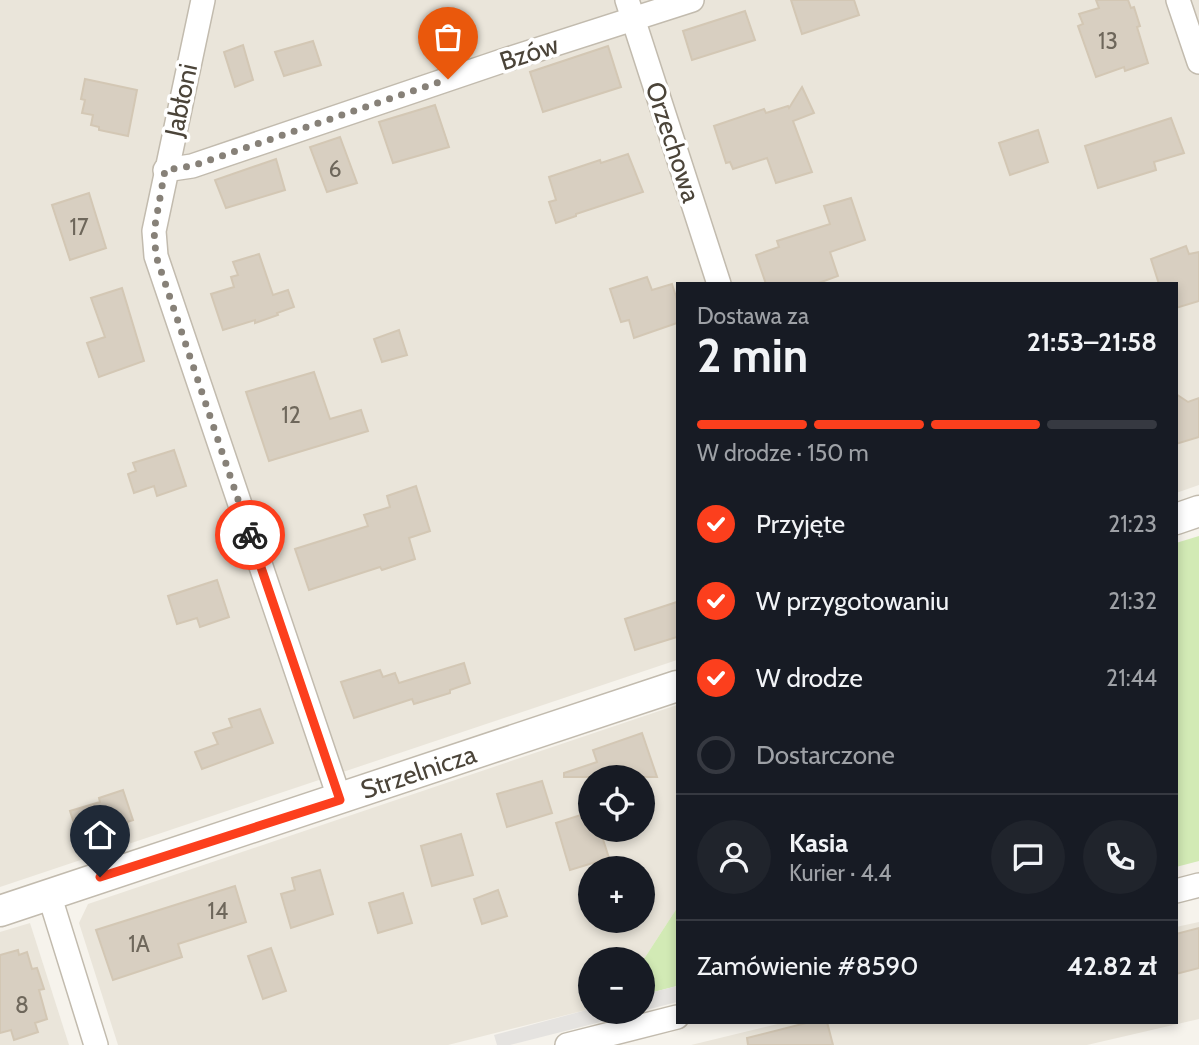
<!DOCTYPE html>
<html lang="pl">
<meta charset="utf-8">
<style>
body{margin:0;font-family:Cabin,sans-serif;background:#20242c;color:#f1f3f6;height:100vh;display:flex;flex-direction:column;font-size:26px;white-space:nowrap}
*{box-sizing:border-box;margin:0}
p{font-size:23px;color:#9ea1a6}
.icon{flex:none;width:38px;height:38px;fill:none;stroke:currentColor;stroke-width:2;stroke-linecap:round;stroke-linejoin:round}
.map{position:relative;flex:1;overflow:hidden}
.details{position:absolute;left:676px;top:282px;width:502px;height:742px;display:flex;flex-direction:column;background:#171b24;border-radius:0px;box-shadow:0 4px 10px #0003}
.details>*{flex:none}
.buttons{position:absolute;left:578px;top:765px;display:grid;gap:14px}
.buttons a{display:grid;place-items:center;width:77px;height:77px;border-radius:50%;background:#171b24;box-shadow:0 4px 10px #0003;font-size:35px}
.pin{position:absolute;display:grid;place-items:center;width:60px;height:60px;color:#fff;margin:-72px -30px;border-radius:50% 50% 50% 0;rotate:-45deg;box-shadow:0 0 7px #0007}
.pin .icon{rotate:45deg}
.courier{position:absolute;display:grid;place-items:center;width:70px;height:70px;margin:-35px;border:5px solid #fc3f1d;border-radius:50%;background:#fff;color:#222;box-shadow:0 2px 9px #0007}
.head em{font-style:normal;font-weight:700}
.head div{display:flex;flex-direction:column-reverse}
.head{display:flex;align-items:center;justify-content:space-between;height:119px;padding:0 21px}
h1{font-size:46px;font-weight:700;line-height:52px}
.bar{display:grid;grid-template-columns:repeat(4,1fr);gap:10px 7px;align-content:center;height:84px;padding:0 21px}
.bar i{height:9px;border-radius:5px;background:#363941}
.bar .selected{background:#fc3f1d}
.bar p{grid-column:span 4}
.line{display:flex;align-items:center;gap:18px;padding:0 21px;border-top:2px solid #363941}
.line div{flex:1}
.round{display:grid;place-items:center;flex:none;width:74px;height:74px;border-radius:37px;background:#20242c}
ol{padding:0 21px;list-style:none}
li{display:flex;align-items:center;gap:21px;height:77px}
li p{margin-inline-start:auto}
li .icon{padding:7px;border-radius:50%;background:#fc3f1d;color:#fff;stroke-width:4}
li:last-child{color:#9ea1a6}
li i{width:38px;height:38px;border:4px solid #363941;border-radius:50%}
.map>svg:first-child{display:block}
.residential{fill:#eae5da;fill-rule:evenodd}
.green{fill:#d2eab5}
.parking{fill:#e5e3e0}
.building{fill:#d8cfc1;stroke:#d3c7b4;stroke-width:2}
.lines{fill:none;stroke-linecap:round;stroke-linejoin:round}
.minor-casing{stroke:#c2bbae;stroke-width:26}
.tertiary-casing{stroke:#c2bbae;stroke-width:33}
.minor{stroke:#fff;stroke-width:23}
.tertiary{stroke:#fff;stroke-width:30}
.done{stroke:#878178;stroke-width:7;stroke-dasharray:0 12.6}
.route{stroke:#fc3f1d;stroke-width:9}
.labels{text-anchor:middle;stroke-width:7;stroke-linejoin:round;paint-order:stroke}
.number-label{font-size:23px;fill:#6e675b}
.street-label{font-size:26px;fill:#4b4439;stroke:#fff}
</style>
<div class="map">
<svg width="1199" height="1045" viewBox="0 0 1199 1045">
<rect width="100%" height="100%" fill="#f6f3ec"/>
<g class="residential">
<path d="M0,0H1199V485L1176,493V284H677V660L0,887Z"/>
<path d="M677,705V908L642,962V959H590V1009L448,1045H118L79,923L88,904ZM590,777H642V830H590ZM590,868H642V920H590Z"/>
<path d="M1199,922V1019L1087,1045H691L786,1022H1176V927Z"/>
<path d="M30,923L69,1045H0V932Z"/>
</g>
<g class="green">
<path d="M1199,536V861L1176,867V543Z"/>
<path d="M677,908V986L642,995V962Z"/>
</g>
<g class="parking">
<path d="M677,986V1002L642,1011V995Z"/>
<path d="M590,1009V1012H640L510,1045H497L494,1035Z"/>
</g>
<g class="building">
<path d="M791,0H854L859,15L802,34Z"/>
<path d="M1096,0H1128L1131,8L1134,7L1140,26L1137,27L1148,63L1125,71L1124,67L1096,77L1078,26L1083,24L1079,14L1099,8Z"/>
<path d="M745,11L755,40L692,60L683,31Z"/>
<path d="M313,41L321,65L284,76L275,52Z"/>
<path d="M243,45L253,80L235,87L224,52Z"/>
<path d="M608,46L621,87L543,112L530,72Z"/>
<path d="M85,79L137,90L128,136L99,130V127L91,125L93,115L82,113L85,100L81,99Z"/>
<path d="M802,87L814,113L793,121L812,172L776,183L767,158L733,169L730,162L726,163L714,126L764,109L766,113L788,106L789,108Z"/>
<path d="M435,105L449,147L393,163L379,122Z"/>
<path d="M1171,118L1184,153L1154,162L1156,170L1098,188L1085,146Z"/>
<path d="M1038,130L1048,162L1010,175L999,143Z"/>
<path d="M340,137L357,183L327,192L310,147Z"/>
<path d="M628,154L643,192L576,214V216L556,223L549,202L556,200L549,177L600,160L601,163Z"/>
<path d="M276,159L285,190L226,208L215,180Z"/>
<path d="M89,193L106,248L70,260L52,205Z"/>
<path d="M851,198L865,240L830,252L838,276L816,284H766L756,255L779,247L777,241L830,224L824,206Z"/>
<path d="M1186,246L1189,254L1199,252V301L1176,308V284H1159L1151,259Z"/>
<path d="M259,254L273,295L288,290L294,307L277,313L278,315L255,323V320L223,330L211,294L234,287L231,277L238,275L233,262Z"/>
<path d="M647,277L652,290L672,284L677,300V323L634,338L629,320L621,322L610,289Z"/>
<path d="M122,288L144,361L99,377L87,343L105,337L91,298Z"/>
<path d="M399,330L407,355L382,362L374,339Z"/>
<path d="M314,372L330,419L361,410L368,431L269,461L246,392Z"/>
<path d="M1176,394L1188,402L1199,398V437L1176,444Z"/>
<path d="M174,450L186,486L157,496L154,486L134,493L128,474L136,471L133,463Z"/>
<path d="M416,486L430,531L409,538L415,559L382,570L380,567L309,590L295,549L368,526L364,515L390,507L387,496Z"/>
<path d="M217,580L229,617L200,627L197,618L177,624L168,596Z"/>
<path d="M677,602V637L635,650L625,619Z"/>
<path d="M464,663L470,683L450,690V693L414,704L412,699L354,718L341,682L380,670L383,677L395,673L399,683Z"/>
<path d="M260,709L273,743L202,769L195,752L218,744L213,733L232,727L229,719Z"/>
<path d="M642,733L657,777H564V773L597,762L593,750Z"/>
<path d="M542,781L552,813L507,827L497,794Z"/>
<path d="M123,790L133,820L103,830L104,834L80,842L70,811L100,802L99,798Z"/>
<path d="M590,812V830H600L609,858L570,870L556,823Z"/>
<path d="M461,834L473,875L432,886L421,846Z"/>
<path d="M320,870L333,914L291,928L281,894L295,890L292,878Z"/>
<path d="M235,886L246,922L178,944L182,957L113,980L96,930Z"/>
<path d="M498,890L507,916L482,924L474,899Z"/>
<path d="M403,893L412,923L378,933L369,903Z"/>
<path d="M1199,928V968L1176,974V934Z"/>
<path d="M271,948L286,991L263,999L248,956Z"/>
<path d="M18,950L19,955L27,952L32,969L37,968L44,989L39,990L47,1019L35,1023L38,1032L14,1040L11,1030L0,1033V955Z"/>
<path d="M810,1022H827L833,1045H748L747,1038Z"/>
</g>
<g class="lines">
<g class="minor-casing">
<g id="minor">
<path d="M203,0L154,231L156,256L340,800"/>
<path d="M627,0L719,284"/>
<path d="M1178,0L1199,62"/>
<path d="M165,170L192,166L499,62L692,0"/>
<path d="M1176,891L1199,885"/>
<path d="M49,894L96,1045"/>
<path d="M567,1045L677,1017"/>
</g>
</g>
<g class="tertiary-casing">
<g id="tertiary">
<path d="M1176,519L1199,511"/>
<path id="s1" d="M0,911L677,686"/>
</g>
</g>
<use href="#minor" class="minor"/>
<use href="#tertiary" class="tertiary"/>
</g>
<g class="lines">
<path class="done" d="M250,535L156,256L154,231L165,170L192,166L448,79"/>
<path class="route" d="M100,877L340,800L250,535"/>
</g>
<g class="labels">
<g class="number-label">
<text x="1108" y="49">13</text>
<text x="335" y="177">6</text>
<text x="79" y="235">17</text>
<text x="291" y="423">12</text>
<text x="218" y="919">14</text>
<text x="139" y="952">1A</text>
<text x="22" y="1013">8</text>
</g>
<g class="street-label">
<text transform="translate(529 53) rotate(-18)" y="9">Bzów</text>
<text transform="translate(181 100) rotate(-78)" y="9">Jabłoni</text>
<text transform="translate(673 142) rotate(72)" y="9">Orzechowa</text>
<text dy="9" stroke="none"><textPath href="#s1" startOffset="441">Strzelnicza</textPath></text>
</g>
</g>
</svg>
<div class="buttons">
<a><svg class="icon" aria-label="locate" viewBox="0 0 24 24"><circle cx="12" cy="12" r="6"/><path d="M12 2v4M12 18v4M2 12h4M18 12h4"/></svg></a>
<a>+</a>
<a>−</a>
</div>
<div class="pin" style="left:448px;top:79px;background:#ea580c"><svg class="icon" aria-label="bag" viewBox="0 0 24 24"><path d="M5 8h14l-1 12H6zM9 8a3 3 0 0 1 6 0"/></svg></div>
<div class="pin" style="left:100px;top:877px;background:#1f2937"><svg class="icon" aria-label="home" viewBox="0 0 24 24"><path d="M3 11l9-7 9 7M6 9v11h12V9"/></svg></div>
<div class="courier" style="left:250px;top:535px"><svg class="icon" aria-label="bike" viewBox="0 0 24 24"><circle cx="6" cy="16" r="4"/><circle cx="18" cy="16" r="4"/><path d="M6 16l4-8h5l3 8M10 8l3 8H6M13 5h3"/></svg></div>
<section class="details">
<div class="head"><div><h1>2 min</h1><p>Dostawa za</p></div><em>21:53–21:58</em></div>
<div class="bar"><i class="selected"></i><i class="selected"></i><i class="selected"></i><i></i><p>W drodze · 150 m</p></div>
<ol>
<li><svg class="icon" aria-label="check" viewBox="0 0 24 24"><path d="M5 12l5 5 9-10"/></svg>Przyjęte<p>21:23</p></li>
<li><svg class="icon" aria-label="check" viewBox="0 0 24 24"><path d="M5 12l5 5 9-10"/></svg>W przygotowaniu<p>21:32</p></li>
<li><svg class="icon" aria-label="check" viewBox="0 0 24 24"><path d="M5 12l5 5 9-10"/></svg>W drodze<p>21:44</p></li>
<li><i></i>Dostarczone</li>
</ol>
<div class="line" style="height:126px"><a class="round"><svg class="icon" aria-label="person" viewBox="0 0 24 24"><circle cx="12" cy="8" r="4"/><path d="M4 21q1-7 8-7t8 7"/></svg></a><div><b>Kasia</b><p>Kurier · 4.4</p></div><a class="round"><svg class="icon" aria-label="chat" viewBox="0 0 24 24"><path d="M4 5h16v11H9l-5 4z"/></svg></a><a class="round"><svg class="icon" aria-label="phone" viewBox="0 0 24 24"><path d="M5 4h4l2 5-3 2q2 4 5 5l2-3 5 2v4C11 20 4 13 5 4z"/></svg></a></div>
<div class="line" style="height:91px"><div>Zamówienie #8590</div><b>42.82 zł</b></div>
</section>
</div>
